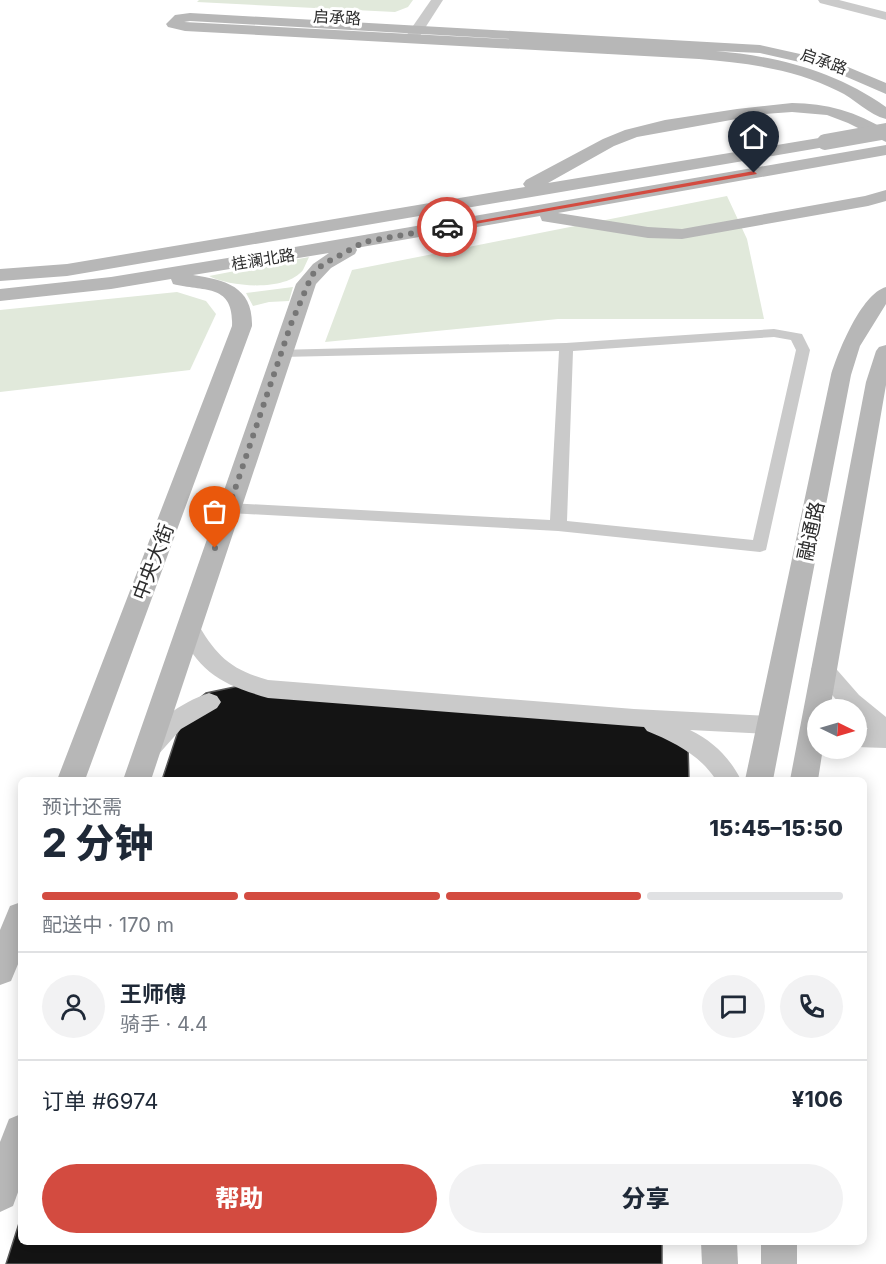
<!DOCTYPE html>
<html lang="zh">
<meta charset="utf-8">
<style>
body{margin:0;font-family:Inter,"Noto Sans SC",sans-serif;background:#f2f2f3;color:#1f2937;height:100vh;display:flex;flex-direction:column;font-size:22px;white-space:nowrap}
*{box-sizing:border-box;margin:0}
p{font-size:20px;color:#747a83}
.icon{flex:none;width:33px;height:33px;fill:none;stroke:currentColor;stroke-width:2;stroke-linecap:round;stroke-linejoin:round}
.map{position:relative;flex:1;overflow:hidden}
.drawer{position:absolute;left:18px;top:777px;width:849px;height:468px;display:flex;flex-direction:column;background:#fff;border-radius:9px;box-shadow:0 3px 15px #0003}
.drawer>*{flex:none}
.needle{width:39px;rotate:95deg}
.fabs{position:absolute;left:807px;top:699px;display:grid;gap:12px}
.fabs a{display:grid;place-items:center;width:60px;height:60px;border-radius:50%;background:#fff;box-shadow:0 3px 15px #0003;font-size:30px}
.pin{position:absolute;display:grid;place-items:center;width:51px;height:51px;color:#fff;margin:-62px -26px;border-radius:50% 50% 50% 0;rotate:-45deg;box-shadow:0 0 6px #0007}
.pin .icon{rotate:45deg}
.courier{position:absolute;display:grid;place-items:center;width:60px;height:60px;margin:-30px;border:4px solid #d34b40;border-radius:50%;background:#fff;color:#222;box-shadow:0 2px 8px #0007}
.headline em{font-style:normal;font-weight:800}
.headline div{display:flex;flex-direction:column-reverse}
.headline{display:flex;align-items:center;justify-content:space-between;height:102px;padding:0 24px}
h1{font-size:39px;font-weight:800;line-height:45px}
.bar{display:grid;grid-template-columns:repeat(4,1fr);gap:9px 6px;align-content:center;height:72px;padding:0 24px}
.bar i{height:8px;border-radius:4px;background:#e0e1e3}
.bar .on{background:#d34b40}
.bar p{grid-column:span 4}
.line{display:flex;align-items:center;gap:15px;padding:0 24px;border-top:2px solid #e0e1e3}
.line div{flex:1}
.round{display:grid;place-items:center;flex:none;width:63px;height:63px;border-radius:32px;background:#f2f2f3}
.action{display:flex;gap:12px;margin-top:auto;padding:12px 24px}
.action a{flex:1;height:69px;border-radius:36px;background:#d34b40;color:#fff;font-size:24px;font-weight:800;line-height:69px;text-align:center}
.action a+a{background:#f2f2f3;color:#1f2937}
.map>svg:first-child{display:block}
.green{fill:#e1e9db}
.building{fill:#141414;stroke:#5a5a5a;stroke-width:1.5}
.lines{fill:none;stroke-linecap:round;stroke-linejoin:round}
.minor{fill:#cacaca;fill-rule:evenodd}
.tertiary{fill:#cacaca;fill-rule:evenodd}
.secondary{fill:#b7b7b7;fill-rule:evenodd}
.secondary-bridge{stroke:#b7b7b7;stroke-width:16}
.route{fill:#d34b40}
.done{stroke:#767676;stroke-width:6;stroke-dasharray:0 10.8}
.labels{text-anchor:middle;stroke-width:6;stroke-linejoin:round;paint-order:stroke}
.far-street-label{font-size:16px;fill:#2d2d2d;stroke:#fff}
.street-label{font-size:20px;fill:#2d2d2d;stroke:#fff}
</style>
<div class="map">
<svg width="886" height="1264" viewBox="0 0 886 1264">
<rect width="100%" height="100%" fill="#fff"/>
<g class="green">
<path d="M199,0H413L408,7L395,12L197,2Z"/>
<path d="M727,196L747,239L764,319H558L325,342L352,270Z"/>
<path d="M309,257C307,261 305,266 303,270C286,292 230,287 209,276Z"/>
<path d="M293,287L289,301L269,302L253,306L246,293Z"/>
<path d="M177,292L206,301L216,314L190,370L0,392V310Z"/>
</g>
<g class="building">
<path d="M239,686L654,725L688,745L689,780H162L185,710L206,693Z"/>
<path d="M21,1217V1242H662V1264H6Z"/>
</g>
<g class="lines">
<path class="minor" d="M774,329L802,334L810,350L766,550L760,552L558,531L229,513L223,512L221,508L223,504L229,503L550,520L559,351L281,357L276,356L274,353L276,350L566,343ZM774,337L791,340L796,350L753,540L567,521L573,351Z"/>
<g class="tertiary">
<path d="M431,0H443L416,42H406L404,39Z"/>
<path d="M818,0H839L886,12V20L820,3Z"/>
<path d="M188,619L196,621C216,655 229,669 268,680L634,709L770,716L778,719L782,725L778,731L770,734L690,730C713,741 730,758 741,780H716C700,755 674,742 647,731L644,727L268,698C220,684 200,673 177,627L180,621Z"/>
<path d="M823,661L831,663L859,695L886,717V748L856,747V729H868L856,719V710H845L815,675L811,669L815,663Z"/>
<path d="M209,693L217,696L221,702L217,708L181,729L157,756L148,758L139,756L136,749C150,724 182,702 209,693Z"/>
</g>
<g class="secondary">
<path d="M190,13L760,45L836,62L886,83V94L826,68L760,53L716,51C776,56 836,71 886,107V119C869,115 854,98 838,91C795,69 747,63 699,59L185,31L168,27L166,24L175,15ZM190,21L563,42L184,22Z"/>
<path d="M792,103C826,103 857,112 886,130V142L848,123L827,115L792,112L764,114L637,137L614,146L548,183L825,137L833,142L825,147L67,276L0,281V269L67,264L525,187L523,184L526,180L603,139L625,130L665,120L737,109Z"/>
<path d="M886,145V155L558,213L648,227L682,229L865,196L886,190V201L868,206L682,239L648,238L548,222L542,221L540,216L356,248L357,250L355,254L331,268L316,284L151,780H123L296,284L313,264L329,253L193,275C226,280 253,287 252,326L85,780H57L232,326C234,283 204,292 173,284L171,279L111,289L0,301V289L111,277L289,248Z"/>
<path d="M886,287V304L860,346L851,375L773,780H745L831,375C838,352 861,294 886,287Z"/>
<path d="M886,345V385L830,710H818V748H823L818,780H790L866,382L876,351L879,347Z"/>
<path d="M21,902V957L11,981L0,985V930L10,906Z"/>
<path d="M21,1114V1184L13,1206L0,1212V1142L9,1119Z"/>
<path d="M701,1242H737L738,1264H702Z"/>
<rect x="761" y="1242" width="36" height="22"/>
</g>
<path class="secondary-bridge" d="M825,142L886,131"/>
</g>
<path class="route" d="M754,171L757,174L447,229L443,227Z"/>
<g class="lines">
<path class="done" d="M215,548L291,324L312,275L322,265L364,242L447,227"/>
</g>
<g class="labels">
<g class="far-street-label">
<text transform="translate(337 17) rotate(3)" y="6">启承路</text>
<text transform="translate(824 61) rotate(20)" y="6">启承路</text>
<text transform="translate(263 259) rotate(-9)" y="6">桂澜北路</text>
</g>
<g class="street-label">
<text transform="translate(811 531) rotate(-78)" y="7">融通路</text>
<text transform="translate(153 562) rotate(-69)" y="7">中央大街</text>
</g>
</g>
</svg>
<div class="fabs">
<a><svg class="needle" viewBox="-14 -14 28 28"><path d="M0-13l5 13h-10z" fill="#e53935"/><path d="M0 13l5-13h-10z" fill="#747a83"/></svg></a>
</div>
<div class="pin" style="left:215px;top:548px;background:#ea580c"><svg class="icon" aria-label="bag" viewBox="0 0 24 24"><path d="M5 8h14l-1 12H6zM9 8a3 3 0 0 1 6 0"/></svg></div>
<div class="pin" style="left:754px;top:173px;background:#1f2937"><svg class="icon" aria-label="home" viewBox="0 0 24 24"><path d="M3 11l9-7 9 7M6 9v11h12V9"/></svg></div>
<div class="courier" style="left:447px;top:227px"><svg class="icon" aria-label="car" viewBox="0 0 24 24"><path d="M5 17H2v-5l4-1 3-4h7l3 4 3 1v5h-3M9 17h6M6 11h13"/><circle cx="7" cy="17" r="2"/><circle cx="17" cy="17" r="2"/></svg></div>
<section class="drawer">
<div class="headline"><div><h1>2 分钟</h1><p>预计还需</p></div><em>15:45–15:50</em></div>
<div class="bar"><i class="on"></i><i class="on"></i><i class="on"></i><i></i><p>配送中 · 170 m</p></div>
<div class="line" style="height:108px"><a class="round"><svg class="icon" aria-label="person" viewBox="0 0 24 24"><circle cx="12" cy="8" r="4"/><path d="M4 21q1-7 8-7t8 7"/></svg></a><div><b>王师傅</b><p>骑手 · 4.4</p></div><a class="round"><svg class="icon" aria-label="chat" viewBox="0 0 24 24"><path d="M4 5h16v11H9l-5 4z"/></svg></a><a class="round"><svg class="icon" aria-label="phone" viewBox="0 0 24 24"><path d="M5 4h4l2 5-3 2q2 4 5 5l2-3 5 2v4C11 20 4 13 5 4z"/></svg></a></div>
<div class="line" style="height:78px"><div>订单 #6974</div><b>¥106</b></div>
<div class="action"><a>帮助</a><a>分享</a></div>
</section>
</div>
